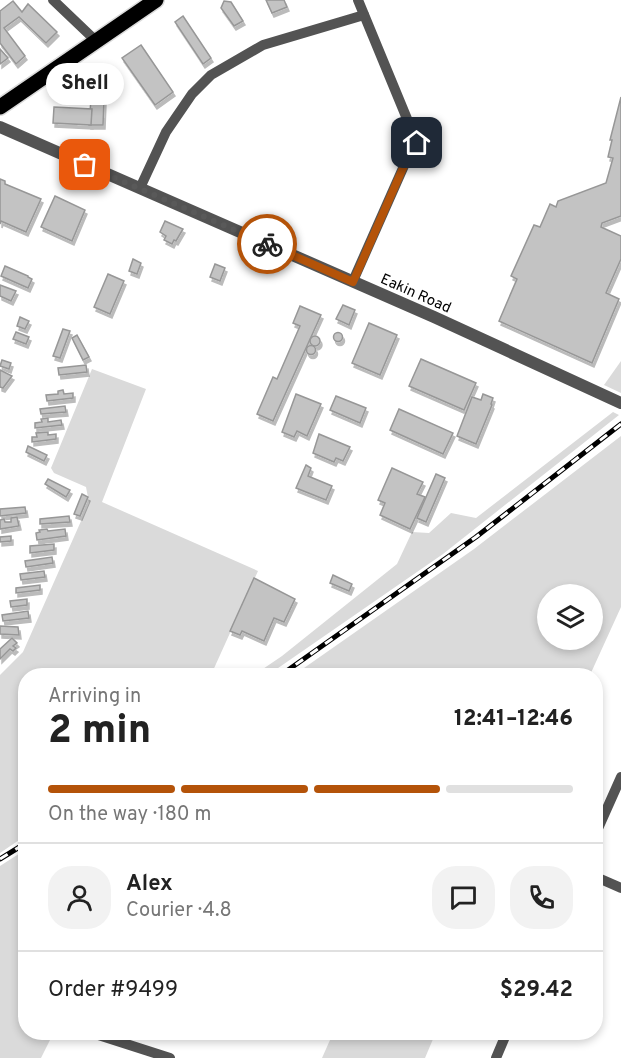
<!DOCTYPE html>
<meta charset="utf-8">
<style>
body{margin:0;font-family:Overpass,sans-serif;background:#f2f2f2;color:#222;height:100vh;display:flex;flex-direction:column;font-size:22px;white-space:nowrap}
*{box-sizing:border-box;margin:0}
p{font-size:20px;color:#767676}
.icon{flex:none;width:33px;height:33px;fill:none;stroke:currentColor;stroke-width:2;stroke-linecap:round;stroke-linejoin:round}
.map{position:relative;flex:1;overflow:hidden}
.drawer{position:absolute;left:18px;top:668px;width:585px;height:372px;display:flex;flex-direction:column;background:#fff;border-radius:24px;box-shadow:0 3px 9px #0003}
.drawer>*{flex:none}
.fabs{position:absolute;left:537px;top:584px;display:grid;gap:12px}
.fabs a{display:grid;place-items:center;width:66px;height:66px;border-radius:50%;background:#fff;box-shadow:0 3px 9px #0003;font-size:30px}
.pin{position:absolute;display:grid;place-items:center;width:51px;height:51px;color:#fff;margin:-26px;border-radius:12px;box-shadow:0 3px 9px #0006}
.courier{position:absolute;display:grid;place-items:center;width:60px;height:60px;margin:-30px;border:4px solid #b45309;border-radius:50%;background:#fff;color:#222;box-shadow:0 2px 8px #0007}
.bubble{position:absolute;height:42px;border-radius:21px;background:#fff;box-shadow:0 3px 9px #0003;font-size:20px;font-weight:800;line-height:42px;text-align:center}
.headline em{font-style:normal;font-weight:800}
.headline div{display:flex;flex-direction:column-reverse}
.headline{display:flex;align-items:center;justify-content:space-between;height:102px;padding:0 30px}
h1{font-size:39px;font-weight:800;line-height:45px}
.bar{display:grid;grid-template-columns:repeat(4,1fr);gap:9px 6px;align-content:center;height:72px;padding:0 30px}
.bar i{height:8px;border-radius:4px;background:#e0e0e0}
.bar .selected{background:#b45309}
.bar p{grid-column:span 4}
.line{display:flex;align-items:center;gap:15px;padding:0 30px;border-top:2px solid #e0e0e0}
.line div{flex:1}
.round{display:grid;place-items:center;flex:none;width:63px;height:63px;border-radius:24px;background:#f2f2f2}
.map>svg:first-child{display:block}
.green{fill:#dadada;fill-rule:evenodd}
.building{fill:#c3c3c3;stroke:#979797;stroke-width:1.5;filter:url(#shadow)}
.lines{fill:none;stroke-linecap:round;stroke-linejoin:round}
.primary-casing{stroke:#dbdbdb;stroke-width:18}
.minor{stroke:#535353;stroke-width:10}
.tertiary{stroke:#535353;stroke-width:12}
.primary{stroke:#000;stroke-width:15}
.rail-casing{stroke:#000;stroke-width:5}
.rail{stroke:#fff;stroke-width:3;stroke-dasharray:9;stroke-linecap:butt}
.done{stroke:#595959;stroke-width:6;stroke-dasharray:0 10.8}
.route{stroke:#b45309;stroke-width:8}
.labels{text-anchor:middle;stroke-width:4.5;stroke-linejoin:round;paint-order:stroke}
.street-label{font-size:15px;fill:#000;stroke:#fff}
</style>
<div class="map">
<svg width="621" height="1058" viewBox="0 0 621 1058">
<defs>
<filter id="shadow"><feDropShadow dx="2" dy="4" stdDeviation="0" flood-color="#0004"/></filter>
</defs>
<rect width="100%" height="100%" fill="#fff"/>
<g class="green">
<path d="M621,361V393L604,385Z"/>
<path d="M92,369L146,389L102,502L258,571L211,675H26L25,836L0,853V675L23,652L89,503L86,487L54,473L51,468Z"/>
<path d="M613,412L619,415L443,554L268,675H254L282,656L397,564L412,532L429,533L451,513L476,518Z"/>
<path d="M621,436V607L590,675H294L474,549ZM548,594H592V639H548Z"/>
<path d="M25,850L26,1032H54L41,1058H0V866Z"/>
<path d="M329,1032H436L425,1058H322L330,1040Z"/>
</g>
<g class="building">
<path d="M266,0H284L287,7L272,13Z"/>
<path d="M13,1L22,12L28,4L57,32L46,43L19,17L4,28L25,56L16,64L0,43V11Z"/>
<path d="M224,1L231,2L243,21L234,26L221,8Z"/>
<path d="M183,16L211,58L203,64L175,22Z"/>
<path d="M141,45L173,92L155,105L122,58Z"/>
<path d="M0,49L8,58L0,64Z"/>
<path d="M621,97V216L602,223L601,227L621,236V259L606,293L619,299L592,363L499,321L517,279L511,276L534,225L540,227L550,204L556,207L558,201L606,183L613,158L608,157L612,140H610Z"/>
<path d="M91,99L104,100L103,125H89Z"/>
<path d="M54,107L92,109L91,125L53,123Z"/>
<path d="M0,179L5,181V184L41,199L26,232L1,221L0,224Z"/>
<path d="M55,196L85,210L72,241L41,227Z"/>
<path d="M165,221L183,229L176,241L174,240L172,244L164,240L166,236L160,232Z"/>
<path d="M133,259L141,263L137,274L129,271Z"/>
<path d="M215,264L225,268L220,281L210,277Z"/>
<path d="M5,266L28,276V277L32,279L28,288L1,276Z"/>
<path d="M108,274L124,281L110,314L94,307Z"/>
<path d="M0,285L16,291L11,301L0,296Z"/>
<path d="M343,305L355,310L349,325L336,319Z"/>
<path d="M300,306L321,315L273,421L257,414L273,377L277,379L300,326L293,323Z"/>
<path d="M20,317L29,321L25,329L17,326Z"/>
<path d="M369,323L397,335L380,375L352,363Z"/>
<path d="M63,329L70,331L60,358L53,356Z"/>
<path d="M16,332L29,337L26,344L13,339Z"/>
<circle cx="338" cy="337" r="4.5"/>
<path d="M77,335L89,357L83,360L72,338Z"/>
<circle cx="315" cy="341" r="5"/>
<circle cx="311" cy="350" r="4.5"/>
<path d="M421,359L476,383L464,410L409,386Z"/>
<path d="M2,360L11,363L9,369L0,366Z"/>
<path d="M86,365L87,372L59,375L58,368Z"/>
<path d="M0,370L12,376L3,388L0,387Z"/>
<path d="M63,390L64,394L73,393V398L47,401L46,395L58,394V391Z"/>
<path d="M296,394L321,404L307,436L297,431L294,437L282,432Z"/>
<path d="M483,394L493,398L491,404L492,405L476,444L457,436L472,397L481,400Z"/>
<path d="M336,396L366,408L360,423L330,410Z"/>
<path d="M65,406L66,412L41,414L40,409Z"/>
<path d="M399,409L453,433L443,454L390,430Z"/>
<path d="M48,418V422L61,420L62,425L35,428V423L42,422L41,419Z"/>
<path d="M48,432V435L56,434V439L32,442V437H37L36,433Z"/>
<path d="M319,434L350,447L343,461L336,458L334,462L313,453Z"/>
<path d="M28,446L47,455L44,461L26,452Z"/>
<path d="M306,465L311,468L308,476L332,486L326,500L296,488Z"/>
<path d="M392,468L423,482L417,494L425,497L410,529L380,515L385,503L378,500Z"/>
<path d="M436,474L445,478L426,522L417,518Z"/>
<path d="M48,479L70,490L66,497L45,484Z"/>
<path d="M82,494L88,497L80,516L74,514Z"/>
<path d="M25,507L26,513L0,516V509Z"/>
<path d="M69,516L70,522L40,524V519Z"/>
<path d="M17,517L19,526L0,529V520L4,519L5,522H11V518Z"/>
<path d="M47,529L48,531L65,529L66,536L37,540L36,533L40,532L39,530Z"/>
<path d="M11,536V541L0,542V537Z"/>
<path d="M54,544V550L30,553V546Z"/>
<path d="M52,557L53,563L26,567L25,561Z"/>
<path d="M44,571L45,577L21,580L20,574Z"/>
<path d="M333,575L352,584L349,591L330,583Z"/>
<path d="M254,578L295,599L284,622L274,618L264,641L242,631L240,635L230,631Z"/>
<path d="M40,585V590L16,593V588Z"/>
<path d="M27,599V605L11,607L10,601Z"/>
<path d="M28,611L29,618L3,621L2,615Z"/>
<path d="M0,626L18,627L19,635L0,634Z"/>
<path d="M12,638L17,643L13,646L16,648L13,651L10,649L0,659V649Z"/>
</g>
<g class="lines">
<g class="primary-casing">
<path id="primary" d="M0,107L156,0"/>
</g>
<g class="minor">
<path d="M53,0L95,40"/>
<path d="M140,188L166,132L192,94L211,75L263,45L364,15"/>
<path d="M353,281L407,159L417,143L358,0"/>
<path d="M596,833L621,777"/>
<path d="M596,877L621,888"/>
<path d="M89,1032L170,1058"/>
<path d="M496,1058L507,1032"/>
</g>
<path class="tertiary" d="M0,127L434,317L621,403"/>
<use href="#primary" class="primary"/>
<g class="rail-casing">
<g id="rail">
<path d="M281,675L476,537L621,424"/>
<path d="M0,859L26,843"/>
</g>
</g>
<use href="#rail" class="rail"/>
</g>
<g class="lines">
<path class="done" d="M85,165L267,244"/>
<path class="route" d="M267,244L353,282L403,168L417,143"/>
</g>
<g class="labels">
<g class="street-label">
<text transform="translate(416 293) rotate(24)" y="5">Eakin Road</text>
</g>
</g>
</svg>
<div class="fabs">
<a><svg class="icon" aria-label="layers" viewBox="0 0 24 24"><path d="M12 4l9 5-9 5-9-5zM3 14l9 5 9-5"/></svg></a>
</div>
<div class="pin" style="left:85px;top:165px;background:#ea580c"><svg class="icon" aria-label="bag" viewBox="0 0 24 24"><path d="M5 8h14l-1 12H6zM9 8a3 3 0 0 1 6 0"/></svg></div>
<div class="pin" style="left:417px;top:143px;background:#1f2937"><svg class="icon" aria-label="home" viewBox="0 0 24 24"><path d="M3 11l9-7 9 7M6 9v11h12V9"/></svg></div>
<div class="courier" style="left:267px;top:244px"><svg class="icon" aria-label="bike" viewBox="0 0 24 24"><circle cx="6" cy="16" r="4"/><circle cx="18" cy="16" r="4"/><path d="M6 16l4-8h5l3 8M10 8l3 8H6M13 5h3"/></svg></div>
<div class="bubble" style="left:46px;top:63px;width:78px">Shell</div>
<section class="drawer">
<div class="headline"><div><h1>2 min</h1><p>Arriving in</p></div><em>12:41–12:46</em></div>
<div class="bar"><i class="selected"></i><i class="selected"></i><i class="selected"></i><i></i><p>On the way · 180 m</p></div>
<div class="line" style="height:108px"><a class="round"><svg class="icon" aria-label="person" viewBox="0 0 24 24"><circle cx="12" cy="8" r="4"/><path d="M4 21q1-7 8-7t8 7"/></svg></a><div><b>Alex</b><p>Courier · 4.8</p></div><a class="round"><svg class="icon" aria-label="chat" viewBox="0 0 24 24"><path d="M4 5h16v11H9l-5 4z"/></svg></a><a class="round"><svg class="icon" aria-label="phone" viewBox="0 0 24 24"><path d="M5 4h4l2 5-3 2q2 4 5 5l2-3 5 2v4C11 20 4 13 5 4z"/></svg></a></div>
<div class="line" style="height:78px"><div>Order #9499</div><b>$29.42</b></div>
</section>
</div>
